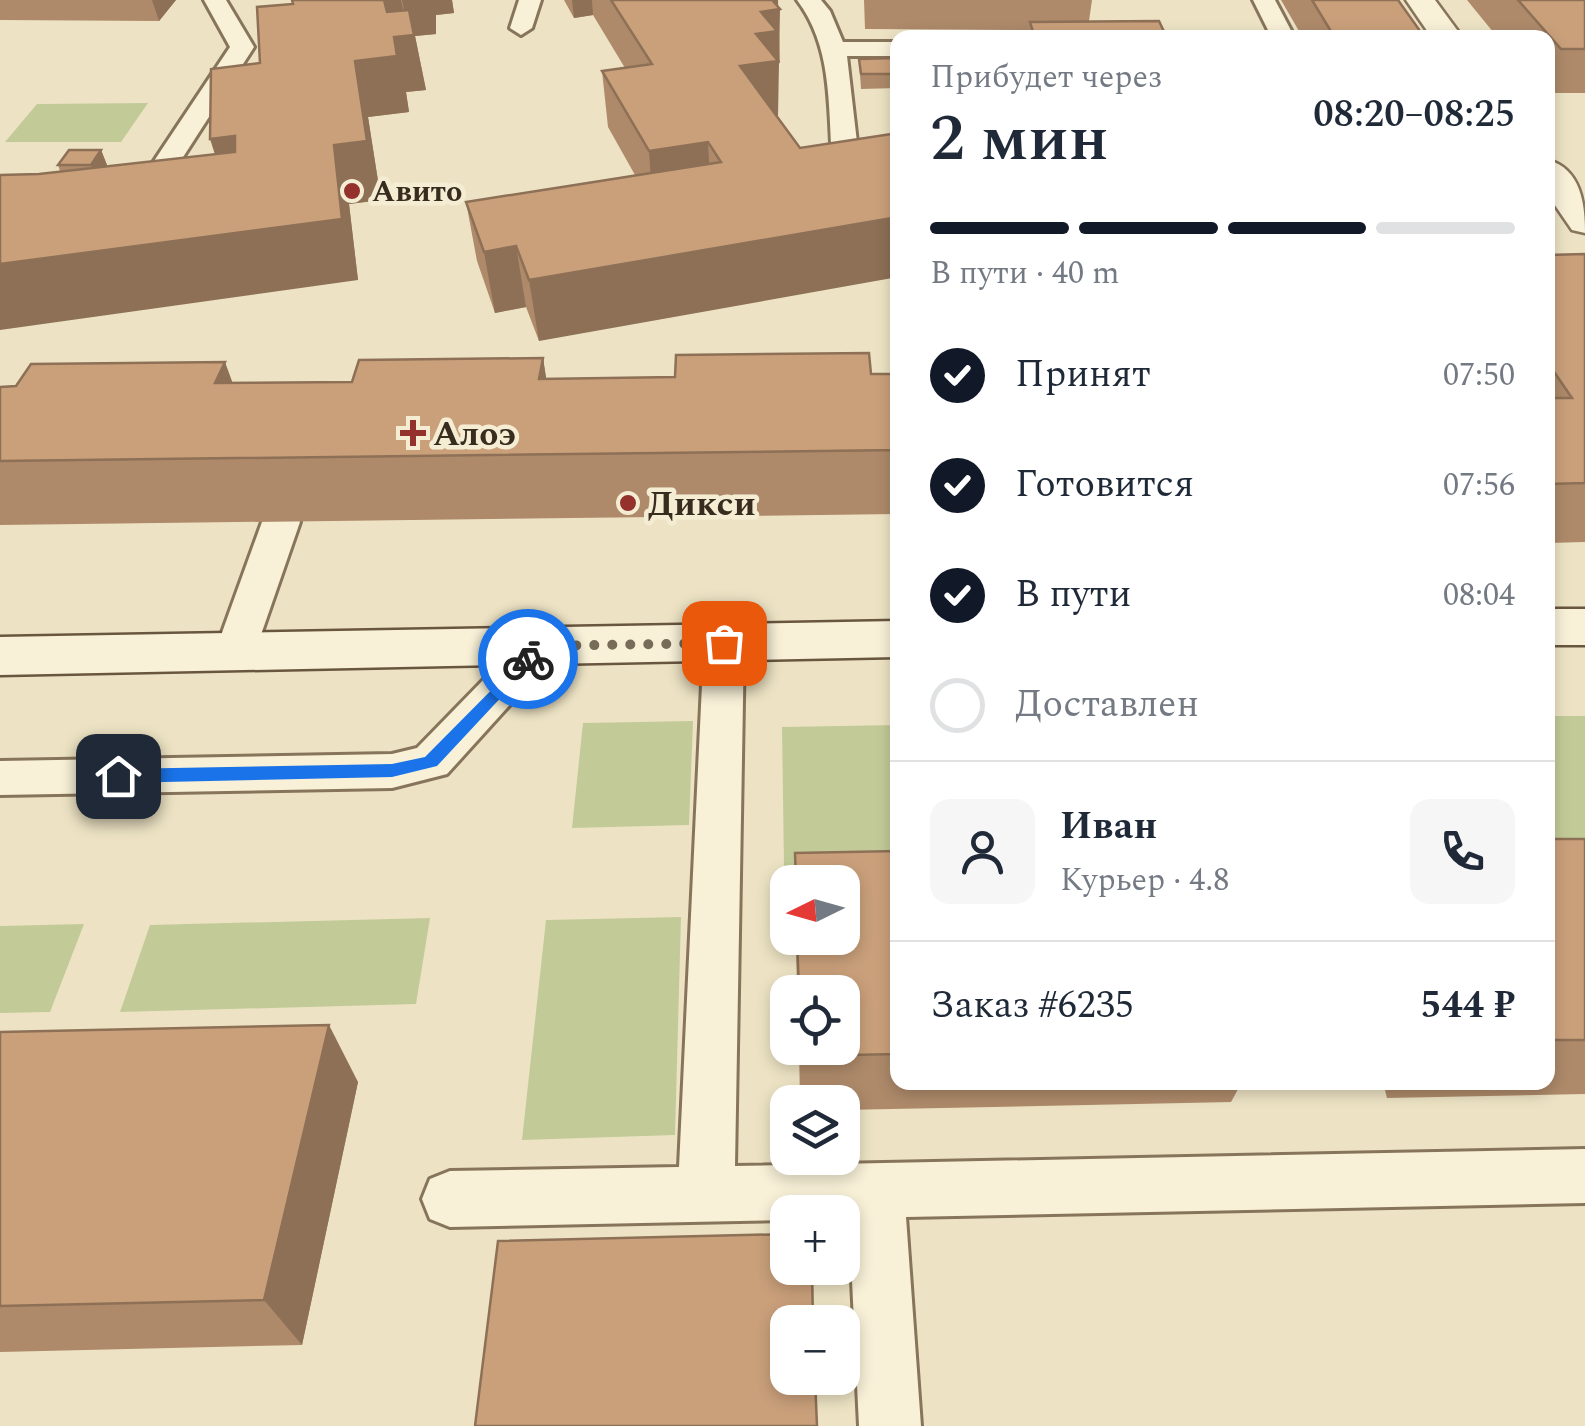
<!DOCTYPE html>
<html lang="ru">
<meta charset="utf-8">
<style>
body{margin:0;font-family:Spectral,serif;background:#f6f6f7;color:#1f2937;height:100vh;display:flex;flex-direction:column;font-size:38px;white-space:nowrap}
*{box-sizing:border-box;margin:0}
p{font-size:32px;color:#747a83}
.icon{flex:none;width:55px;height:55px;fill:none;stroke:currentColor;stroke-width:2;stroke-linecap:round;stroke-linejoin:round}
.map{position:relative;flex:1;overflow:hidden}
.panel{position:absolute;left:890px;top:30px;width:665px;height:1060px;display:flex;flex-direction:column;background:#fff;border-radius:20px;box-shadow:0 5px 15px #0003}
.panel>*{flex:none}
.needle{width:65px;rotate:265deg}
.buttons{position:absolute;left:770px;top:865px;display:grid;gap:20px}
.buttons a{display:grid;place-items:center;width:90px;height:90px;border-radius:20px;background:#fff;box-shadow:0 5px 15px #0003;font-size:50px}
.pin{position:absolute;display:grid;place-items:center;width:85px;height:85px;color:#fff;margin:-42px;border-radius:20px;box-shadow:0 5px 15px #0006}
.courier{position:absolute;display:grid;place-items:center;width:100px;height:100px;margin:-50px;border:8px solid #1a73e8;border-radius:50%;background:#fff;color:#222;box-shadow:0 2px 12px #0007}
.head em{font-style:normal;font-weight:600}
.head div{display:flex;flex-direction:column-reverse}
.head{display:flex;align-items:center;justify-content:space-between;height:170px;padding:0 40px}
h1{font-size:65px;font-weight:600;line-height:75px}
.bar{display:grid;grid-template-columns:repeat(4,1fr);gap:15px 10px;align-content:center;height:120px;padding:0 40px}
.bar i{height:12px;border-radius:8px;background:#e0e1e3}
.bar .selected{background:#111827}
.bar p{grid-column:span 4}
.line{display:flex;align-items:center;gap:25px;padding:0 40px;border-top:2px solid #e0e1e3}
.line div{flex:1}
.round{display:grid;place-items:center;flex:none;width:105px;height:105px;border-radius:20px;background:#f6f6f7}
ol{padding:0 40px;list-style:none}
li{display:flex;align-items:center;gap:30px;height:110px}
li p{margin-inline-start:auto}
li .icon{padding:10px;border-radius:50%;background:#111827;color:#fff;stroke-width:4}
li:last-child{color:#747a83}
li i{width:55px;height:55px;border:5px solid #e0e1e3;border-radius:50%}
.map>svg:first-child{display:block}
.green{fill:#c2cb98}
.lines{fill:none;stroke-linecap:round;stroke-linejoin:round}
.lane-casing{stroke:#87755b;stroke-width:6}
.street-casing{stroke:#87755b;stroke-width:5}
.secondary-casing{stroke:#69563e;stroke-width:5}
.lane{fill:#f8f0d7;fill-rule:evenodd}
.street{fill:#f8f0d7;fill-rule:evenodd}
.secondary{fill:#f8f0d7;fill-rule:evenodd}
.wall{fill:#ae8a6a}
.shaded-wall{fill:#8d7056}
.building{fill:#caa07b;stroke:#8d7056;stroke-width:2.5}
.route{fill:#1a73e8}
.done{stroke:#776c58;stroke-width:10;stroke-dasharray:0 18}
.poi-dot{fill:#94312c;stroke:#f5edd3;stroke-width:4}
.labels{text-anchor:middle;stroke-width:9;stroke-linejoin:round;paint-order:stroke}
.far-poi-label{font-size:30px;font-weight:bold;fill:#372c1e;stroke:#f5edd3;text-anchor:start}
.poi-label{font-size:35px;font-weight:bold;fill:#372c1e;stroke:#f5edd3;text-anchor:start}
</style>
<div class="map">
<svg width="1585" height="1426" viewBox="0 0 1585 1426">
<rect width="100%" height="100%" fill="#ede3c4"/>
<g class="green">
<path d="M148,103L121,142H5L37,104Z"/>
<path d="M1548,716H1585V853L1548,854Z"/>
<path d="M693,721L689,825L572,828L583,723Z"/>
<path d="M897,725V866L784,868L782,727Z"/>
<path d="M681,917L675,1135L522,1140L546,920Z"/>
<path d="M430,918L416,1004L120,1012L150,925Z"/>
<path d="M84,924L50,1012L0,1013V926Z"/>
</g>
<g class="lines">
<g class="lane-casing">
<g id="lane">
<path d="M204,0H226L254,47L156,199H120L116,193L120,187L138,185L230,47Z"/>
<path d="M519,0H541L532,28L521,35L510,28Z"/>
<path d="M797,0H821L830,11L843,42H898V56H847L858,151H898V167H845L832,159C828,103 832,46 797,0Z"/>
<path d="M1253,0H1275L1295,38H1272Z"/>
<path d="M281,510L294,514L300,522L255,652L249,662L235,667L221,662L215,652L262,522L268,514Z"/>
<path d="M724,629L738,633L744,643L735,1166L1585,1149V1203L906,1217L921,1426H859L849,1218L842,1219V1212H788V1220L450,1227L430,1219L422,1199L430,1179L450,1171L679,1167L704,643L710,633Z"/>
<path d="M540,632L554,636L560,646L554,656L447,774L392,788L0,795V761L392,754L417,748L526,636Z"/>
</g>
</g>
<g class="street-casing">
<g id="street">
<path d="M1406,0H1435L1463,38H1432Z"/>
<path d="M1548,160C1581,169 1585,204 1585,233L1572,230L1548,195Z"/>
</g>
</g>
<g class="secondary-casing">
<g id="secondary">
<rect x="1548" y="609" width="37" height="36"/>
<path d="M898,621V657L0,675V637Z"/>
</g>
</g>
<use href="#lane" class="lane"/>
<use href="#street" class="street"/>
<use href="#secondary" class="secondary"/>
</g>
<g class="wall">
<path d="M0,0H176L159,21L0,20Z"/>
<path d="M292,0H452L454,13L436,15V34L415,36L426,90L406,92L409,112L368,117L381,200L349,204L358,280L39,174L60,171L58,165L101,150L107,165L106,166L215,155L260,63L293,4Z"/>
<path d="M564,0H778L780,63L778,64V117L539,341L526,307L495,313L477,261L466,202L635,175L608,127L602,71L625,68L593,15L574,18Z"/>
<path d="M864,0H1092L1089,21L1167,38H1028L1029,30L865,29Z"/>
<path d="M1281,0H1398L1425,38H1303Z"/>
<path d="M1467,0H1585V93H1548V38H1498Z"/>
<path d="M859,59L898,63V88L861,89Z"/>
<path d="M1585,254V542L1548,543V255Z"/>
<path d="M543,358L546,379L898,374V514L0,525V387L352,382Z"/>
<path d="M1548,839H1585V1094L1387,1098L1383,1082H1548Z"/>
<path d="M898,851V1082H1242L1231,1102L842,1110V1102H800L799,1048H842V992H797L796,938H842V882H795V853Z"/>
<path d="M0,1032L358,1082L302,1345L0,1352Z"/>
</g>
<g class="shaded-wall">
<path d="M152,0H176L159,21Z"/>
<path d="M384,0H401L409,35L402,0H452L454,13L436,15V34L415,36L426,90L406,92L409,112L368,117L381,200L349,204L358,280L0,330V264L334,145L355,61Z"/>
<path d="M572,0H592L593,15L574,18Z"/>
<path d="M766,0H778V10L780,9L778,117L741,122L740,66Z"/>
<path d="M235,136L254,195L229,198L210,139Z"/>
<path d="M708,142L711,200L653,209L649,151Z"/>
<path d="M101,150L107,165L97,180L91,165Z"/>
<path d="M898,217V277L539,341L529,280Z"/>
<path d="M516,246L526,307L495,313L484,252Z"/>
<path d="M543,358L553,421L539,379Z"/>
<path d="M225,362L248,425L215,383Z"/>
<path d="M329,1025L358,1082L302,1345L264,1300Z"/>
</g>
<g class="building">
<path d="M292,0H384L387,12L409,10L414,35L394,37L397,56L355,61L367,141L334,145L342,219L0,264V175L39,174L235,152V136L210,139L211,69L260,63L257,7L293,4Z"/>
<path d="M611,0H772L780,9L761,12L777,31L756,34L778,61L740,66L800,148L898,133V217L529,280L516,246L484,252L466,202L721,162L708,142L649,151L602,71L652,64Z"/>
<path d="M1312,0H1398L1425,38H1335Z"/>
<path d="M1518,0H1585V49H1561Z"/>
<path d="M1159,21L1167,38H1035L1030,22Z"/>
<path d="M897,58L898,74H861L859,59Z"/>
<path d="M69,150H101L91,165H58Z"/>
<path d="M1585,254V483L1548,484V398H1572L1548,363V255Z"/>
<path d="M869,353L871,374H898V450L0,461V387L16,386L31,364L225,362L215,383L352,382L359,360L543,358L539,379L675,377L676,355Z"/>
<rect x="1548" y="839" width="37" height="201"/>
<path d="M898,851V1054L801,1056L800,1048H842V992H799L797,938H842V882H796L795,853Z"/>
<path d="M329,1025L264,1300L0,1306V1032Z"/>
<path d="M788,1234V1268H812L813,1322H788V1378H815L817,1426H475L498,1241Z"/>
</g>
<path class="route" d="M528,653L533,655V663L437,766L392,777L118,783L109,776L118,769L392,764L425,757Z"/>
<g class="lines">
<path class="done" d="M528,659L540,646L724,643"/>
</g>
<g class="poi-dot">
<circle cx="352" cy="191" r="10"/>
<path d="M408 418h10v10h10v10h-10v10h-10v-10h-10v-10h10z"/>
<circle cx="628" cy="503" r="10"/>
</g>
<g class="labels">
<g class="far-poi-label">
<text x="372" y="201">Авито</text>
</g>
<g class="poi-label">
<text x="433" y="445">Алоэ</text>
<text x="648" y="515">Дикси</text>
</g>
</g>
</svg>
<div class="buttons">
<a><svg class="needle" viewBox="-14 -14 28 28"><path d="M0-13l5 13h-10z" fill="#e53935"/><path d="M0 13l5-13h-10z" fill="#747a83"/></svg></a>
<a><svg class="icon" aria-label="locate" viewBox="0 0 24 24"><circle cx="12" cy="12" r="6"/><path d="M12 2v4M12 18v4M2 12h4M18 12h4"/></svg></a>
<a><svg class="icon" aria-label="layers" viewBox="0 0 24 24"><path d="M12 4l9 5-9 5-9-5zM3 14l9 5 9-5"/></svg></a>
<a>+</a>
<a>−</a>
</div>
<div class="pin" style="left:724px;top:643px;background:#ea580c"><svg class="icon" aria-label="bag" viewBox="0 0 24 24"><path d="M5 8h14l-1 12H6zM9 8a3 3 0 0 1 6 0"/></svg></div>
<div class="pin" style="left:118px;top:776px;background:#1f2937"><svg class="icon" aria-label="home" viewBox="0 0 24 24"><path d="M3 11l9-7 9 7M6 9v11h12V9"/></svg></div>
<div class="courier" style="left:528px;top:659px"><svg class="icon" aria-label="bike" viewBox="0 0 24 24"><circle cx="6" cy="16" r="4"/><circle cx="18" cy="16" r="4"/><path d="M6 16l4-8h5l3 8M10 8l3 8H6M13 5h3"/></svg></div>
<section class="panel">
<div class="head"><div><h1>2 мин</h1><p>Прибудет через</p></div><em>08:20–08:25</em></div>
<div class="bar"><i class="selected"></i><i class="selected"></i><i class="selected"></i><i></i><p>В пути · 40 m</p></div>
<ol>
<li><svg class="icon" aria-label="check" viewBox="0 0 24 24"><path d="M5 12l5 5 9-10"/></svg>Принят<p>07:50</p></li>
<li><svg class="icon" aria-label="check" viewBox="0 0 24 24"><path d="M5 12l5 5 9-10"/></svg>Готовится<p>07:56</p></li>
<li><svg class="icon" aria-label="check" viewBox="0 0 24 24"><path d="M5 12l5 5 9-10"/></svg>В пути<p>08:04</p></li>
<li><i></i>Доставлен</li>
</ol>
<div class="line" style="height:180px"><a class="round"><svg class="icon" aria-label="person" viewBox="0 0 24 24"><circle cx="12" cy="8" r="4"/><path d="M4 21q1-7 8-7t8 7"/></svg></a><div><b>Иван</b><p>Курьер · 4.8</p></div><a class="round"><svg class="icon" aria-label="phone" viewBox="0 0 24 24"><path d="M5 4h4l2 5-3 2q2 4 5 5l2-3 5 2v4C11 20 4 13 5 4z"/></svg></a></div>
<div class="line" style="height:130px"><div>Заказ #6235</div><b>544 ₽</b></div>
</section>
</div>
